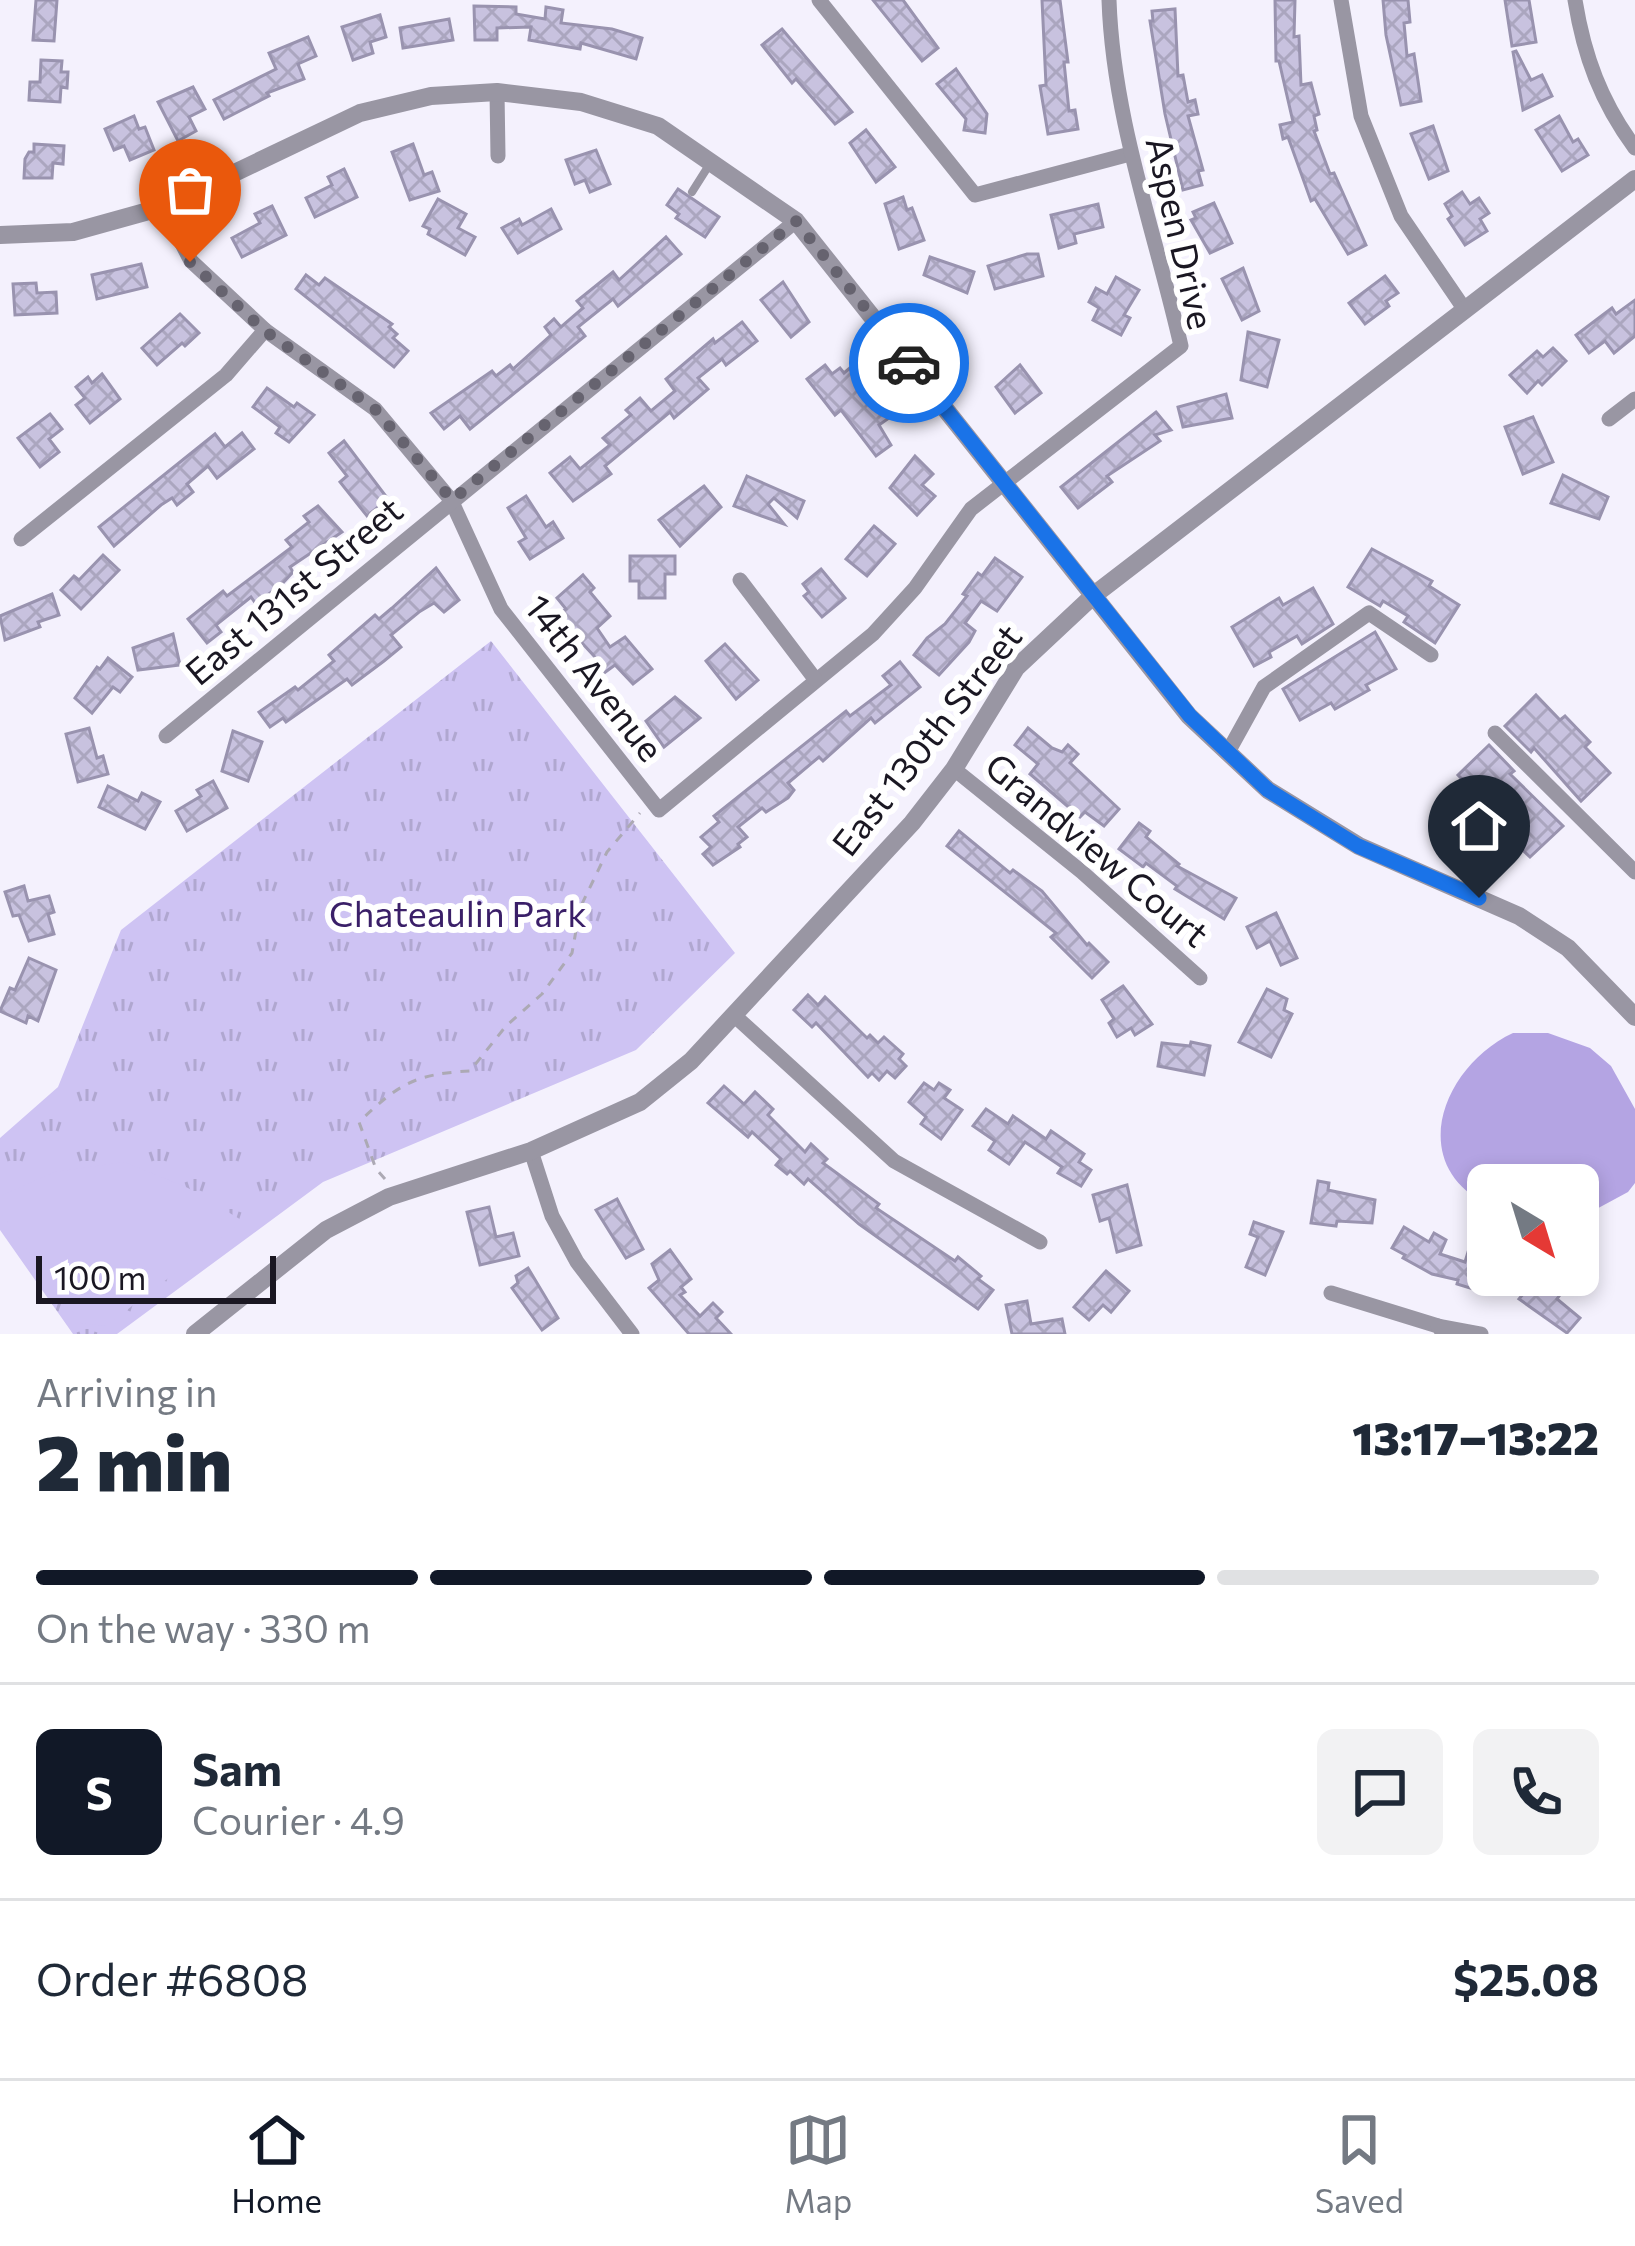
<!DOCTYPE html>
<meta charset="utf-8">
<style>
body{margin:0;font-family:Commissioner,sans-serif;background:#f2f2f3;color:#1f2937;height:100vh;display:flex;flex-direction:column;font-size:45px;white-space:nowrap}
*{box-sizing:border-box;margin:0}
p{font-size:39px;color:#747a83}
.icon{flex:none;width:66px;height:66px;fill:none;stroke:currentColor;stroke-width:2;stroke-linecap:round;stroke-linejoin:round}
.map{position:relative;height:1334px;overflow:hidden}
.sheet{display:flex;flex-direction:column;background:#fff;flex:1}
.sheet>*{flex:none}
.needle{width:78px;rotate:142deg}
.controls{position:absolute;left:1467px;top:1164px;display:grid;gap:24px}
.controls a{display:grid;place-items:center;width:132px;height:132px;border-radius:18px;background:#fff;box-shadow:0 6px 18px #0003;font-size:60px}
.scale{position:absolute;left:36px;bottom:30px;width:240px;box-sizing:border-box;padding-left:12px;border:6px solid #1a1722;border-top:0;font-size:33px;line-height:42px;white-space:nowrap;color:#1a1722;-webkit-text-stroke:9px #fff;paint-order:stroke}
.pin{position:absolute;display:grid;place-items:center;width:102px;height:102px;color:#fff;margin:-123px -51px;border-radius:50% 50% 50% 0;rotate:-45deg;box-shadow:0 0 12px #0007}
.pin .icon{rotate:45deg}
.courier{position:absolute;display:grid;place-items:center;width:120px;height:120px;margin:-60px;border:9px solid #1a73e8;border-radius:50%;background:#fff;color:#222;box-shadow:0 3px 15px #0007}
.summary em{font-style:normal;font-weight:800}
.summary div{display:flex;flex-direction:column-reverse}
.summary{display:flex;align-items:center;justify-content:space-between;height:204px;padding:0 36px}
h1{font-size:78px;font-weight:800;line-height:90px}
.bar{display:grid;grid-template-columns:repeat(4,1fr);gap:18px 12px;align-content:center;height:144px;padding:0 36px}
.bar i{height:15px;border-radius:9px;background:#e0e1e3}
.bar .selected{background:#111827}
.bar p{grid-column:span 4}
.line{display:flex;align-items:center;gap:30px;padding:0 36px;border-top:3px solid #e0e1e3}
.line div{flex:1}
.round{display:grid;place-items:center;flex:none;width:126px;height:126px;border-radius:18px;background:#f2f2f3}
.tabs{display:flex;justify-content:space-around;align-items:center;height:168px;border-top:3px solid #e0e1e3;background:#fff;font-size:33px;color:#747a83}
.tabs a{display:grid;justify-items:center;gap:6px}
.tabs .selected{color:#111827}
.map>svg:first-child{display:block}
.grass{fill:url(#grass-tufts)}
.garden{fill:#cec3f3}
.water{fill:#b4a4e3}
.building{fill:url(#building-cross-hatch);stroke:#9993af;stroke-width:3}
.lines{fill:none;stroke-linecap:round;stroke-linejoin:round}
.path{stroke:#aca9b4;stroke-width:3;stroke-dasharray:9 9;stroke-linecap:butt}
.service{stroke:#9996a3;stroke-width:8}
.minor{stroke:#9996a3;stroke-width:15}
.tertiary{stroke:#9996a3;stroke-width:18}
.done{stroke:#66636f;stroke-width:12;stroke-dasharray:0 21.6}
.route{stroke:#1a73e8;stroke-width:15}
.labels{text-anchor:middle;stroke-width:12;stroke-linejoin:round;paint-order:stroke}
.street-label{font-size:36px;fill:#1a1722;stroke:#fff}
.park-label{font-size:36px;fill:#3a1f68;stroke:#fff}
</style>
<div class="map">
<svg width="1635" height="1334" viewBox="0 0 1635 1334">
<defs>
<pattern id="grass-tufts" width="24" height="20" patternUnits="userSpaceOnUse" patternTransform="scale(3)"><rect width="24" height="20" fill="#cec3f3"/><path d="M3 7l-1-3M5 7V3M7 7l1-3M15 17l-1-3M17 17v-4M19 17l1-3" fill="none" stroke="#b0a7d0"/></pattern>
<pattern id="building-cross-hatch" width="8" height="8" patternUnits="userSpaceOnUse" patternTransform="scale(3)"><rect width="8" height="8" fill="#c8c2df"/><path d="M0 0l8 8M0 8l8-8" fill="none" stroke="#aba6bf"/></pattern>
</defs>
<rect width="100%" height="100%" fill="#f4f1fd"/>
<path class="grass" d="M491,641L735,953L636,1050L323,1182L117,1334H73L0,1230V1138L58,1087L121,930Z"/>
<path class="garden" d="M125,1162L188,1188L243,1221L106,1326L81,1323L0,1212V1196L55,1172Z"/>
<path class="water" d="M1513,1033H1548L1590,1048L1611,1066L1635,1109V1183L1628,1192L1578,1219V1185H1488V1205C1404,1163 1444,1065 1513,1033Z"/>
<g class="building">
<path d="M36,0H57L54,41L33,40Z"/>
<path d="M873,0H903L938,48L922,61Z"/>
<path d="M1042,0H1060L1068,62H1064L1069,111L1075,110L1078,129L1048,134L1040,86L1046,85Z"/>
<path d="M1275,0H1295L1294,37L1299,36L1301,85L1311,83L1319,114L1314,116L1317,130L1314,131L1330,174L1334,173L1366,245L1348,254L1315,199L1311,201L1288,137L1283,139L1280,125L1293,122L1279,61H1276Z"/>
<path d="M1383,0H1408L1410,22L1404,23L1407,56L1414,54L1421,101L1401,105L1386,35Z"/>
<path d="M1505,0H1529L1536,42L1512,46Z"/>
<path d="M474,6L516,7V14L545,19L546,7L563,10L561,23L612,29L642,38L636,59L581,43L580,49L529,40L531,27L497,28V40H475Z"/>
<path d="M1175,9L1178,76L1183,75L1188,102L1195,100L1198,114L1188,116L1203,170L1198,171L1202,185L1183,190L1165,114L1150,21H1153L1152,11Z"/>
<path d="M380,15L386,37L370,42L373,53L353,60L342,27Z"/>
<path d="M449,19L453,40L403,48L400,28Z"/>
<path d="M782,29L852,112L835,124L796,79L792,83L762,45Z"/>
<path d="M308,37L316,56L298,64L304,79L267,93L269,96L224,119L214,100L276,69L269,53Z"/>
<path d="M1516,51L1531,80L1542,75L1552,96L1523,110L1513,52Z"/>
<path d="M41,60L62,61L61,72H68L67,88L61,87L60,102L29,100L30,82H40Z"/>
<path d="M956,69L987,114L985,133L964,130L966,119L937,84Z"/>
<path d="M193,87L205,109L189,117L196,131L178,141L158,102Z"/>
<path d="M134,116L139,129L145,127L154,150L130,160L124,146L114,150L105,129Z"/>
<path d="M1559,116L1573,142L1578,139L1588,155L1562,171L1536,130Z"/>
<path d="M1433,126L1448,171L1429,179L1411,134Z"/>
<path d="M866,130L895,167L876,182L850,143Z"/>
<path d="M34,144L64,146L63,164L53,163L52,178H24L25,159L29,152H34Z"/>
<path d="M413,144L424,175L432,172L439,191L410,200L392,152Z"/>
<path d="M596,150L610,184L590,192L585,180L575,184L566,160Z"/>
<path d="M344,169L357,197L315,217L306,198L332,185L328,177Z"/>
<path d="M678,189L719,217L705,237L676,218L679,214L667,205Z"/>
<path d="M1462,192L1470,204L1479,198L1489,213L1480,219L1487,231L1465,245L1448,219L1452,216L1445,204Z"/>
<path d="M903,197L907,210L912,208L924,240L899,249L885,204Z"/>
<path d="M438,199L466,214L458,228L475,237L465,255L428,234L430,229L423,226Z"/>
<path d="M1214,203L1232,243L1210,253L1191,220L1196,218L1193,212Z"/>
<path d="M1098,204L1103,227L1074,234L1076,243L1059,248L1051,215Z"/>
<path d="M272,206L286,235L242,257L232,238L260,223L255,214Z"/>
<path d="M551,209L561,229L518,253L502,228L519,219L522,225Z"/>
<path d="M666,237L681,254L618,306L613,299L578,327L585,336L470,429L460,416L444,429L431,413L492,371L496,376L510,365L513,369L551,335L545,327L554,319L561,327L583,308L577,301L613,272L619,280Z"/>
<path d="M1027,254H1038L1043,276L995,289L988,266Z"/>
<path d="M930,257L974,272L967,293L924,275Z"/>
<path d="M141,264L147,287L97,299L92,275Z"/>
<path d="M1243,268L1259,311L1242,320L1222,279Z"/>
<path d="M306,275L319,285L325,278L392,324L389,327L397,334L393,338L408,351L394,367L296,289Z"/>
<path d="M1385,276L1398,293L1386,301L1389,306L1365,324L1349,303Z"/>
<path d="M1116,277L1139,290L1124,315L1130,318L1121,335L1093,320L1099,308L1089,302L1096,288L1107,294Z"/>
<path d="M783,282L809,322L791,337L761,300Z"/>
<path d="M36,283L37,293L56,292L57,313L15,315L13,284Z"/>
<path d="M1635,300V336L1614,353L1605,341L1589,353L1576,335L1612,308L1616,314Z"/>
<path d="M180,314L199,333L185,346L182,343L157,365L142,348Z"/>
<path d="M742,322L757,341L726,365L722,359L698,378L708,389L674,418L670,412L605,466L611,474L573,501L550,473L570,457L580,469L610,445L603,438L631,415L626,410L640,398L651,411L675,391L666,379L713,339L715,343Z"/>
<path d="M1248,332L1279,340L1267,387L1241,380Z"/>
<path d="M1553,348L1566,361L1542,385L1538,381L1527,393L1510,375L1537,351L1543,357Z"/>
<path d="M825,365L832,374L840,368L844,373L851,367L889,418L879,425L891,445L876,456L841,410L835,415L807,379Z"/>
<path d="M1020,365L1041,393L1015,413L996,387Z"/>
<path d="M102,374L120,399L90,423L76,405L85,398L76,387L88,377L92,383Z"/>
<path d="M267,388L294,407L297,403L314,415L289,442L276,433L280,427L253,407Z"/>
<path d="M1226,394L1232,418L1183,427L1178,407Z"/>
<path d="M1156,412L1171,430L1155,435L1160,441L1107,476L1112,482L1078,508L1061,487Z"/>
<path d="M50,414L62,429L49,439L59,452L40,467L18,438Z"/>
<path d="M1533,417L1553,462L1523,474L1505,427Z"/>
<path d="M242,433L254,449L217,478L208,466L187,484L193,492L177,505L172,498L161,505L114,546L99,527L215,434L225,447Z"/>
<path d="M344,441L388,499L367,516L340,482L347,476L329,453Z"/>
<path d="M915,456L933,474L922,485L935,496L917,515L890,488Z"/>
<path d="M1563,475L1608,497L1599,519L1551,503Z"/>
<path d="M747,476L804,501L797,518L774,498L768,504L784,524L734,506Z"/>
<path d="M704,486L721,507L680,546L659,520Z"/>
<path d="M526,496L546,527L553,522L563,538L530,559L519,542L526,538L508,508Z"/>
<path d="M318,506L342,532L290,567L293,572L283,583L256,604L251,597L216,625L221,632L207,643L188,619L223,591L227,596L292,547L286,540L309,522L304,516Z"/>
<path d="M874,526L895,544L867,576L846,559Z"/>
<path d="M1372,549L1432,581L1429,586L1459,605L1435,643L1404,622L1408,616L1383,601L1380,606L1348,587Z"/>
<path d="M103,555L119,570L81,609L61,590L74,576L79,580Z"/>
<path d="M630,556H675V574H665V598H639V581H630Z"/>
<path d="M995,558L1022,577L997,611L981,601L965,623L975,631L969,642L939,675L914,655L927,638L945,624L967,596L963,594L978,573L982,576Z"/>
<path d="M436,568L459,600L444,612L434,603L419,612L391,635L401,647L384,661L352,685L347,679L286,722L283,718L270,727L259,712L295,687L298,690L334,661L329,655L375,615L379,619L392,608Z"/>
<path d="M821,569L845,598L822,617L804,596L809,592L803,584Z"/>
<path d="M583,575L594,588L590,592L610,616L597,628L610,647L625,637L652,669L633,684L615,665L604,673L594,656L557,616L566,609L557,598Z"/>
<path d="M1313,588L1333,624L1302,644L1297,636L1269,652L1271,657L1254,666L1232,627L1279,598L1283,605Z"/>
<path d="M52,594L59,615L38,622L40,627L5,640L0,616Z"/>
<path d="M1375,632L1396,669L1366,685L1369,690L1335,709L1331,703L1300,720L1283,689Z"/>
<path d="M173,634L180,665L138,670L133,648Z"/>
<path d="M725,644L758,680L736,699L706,661Z"/>
<path d="M108,658L132,677L120,692L113,687L92,713L75,698L97,667L100,669Z"/>
<path d="M900,662L920,687L875,723L871,718L823,761L819,757L788,783L794,790L788,798L766,812L762,808L738,827L747,837L738,844L740,847L713,865L703,854L711,847L701,837L719,822L714,816L846,711L850,716L891,685L883,676Z"/>
<path d="M1536,695L1560,720L1565,716L1590,742L1585,747L1610,773L1581,801L1534,748L1531,752L1505,726Z"/>
<path d="M675,697L700,718L664,747L646,721Z"/>
<path d="M89,728L97,758L103,756L108,774L78,782L66,734Z"/>
<path d="M1028,728L1052,748L1062,752L1068,745L1078,754L1070,763L1119,809L1104,826L1085,812L1080,817L1030,774L1038,764L1015,745Z"/>
<path d="M233,731L262,742L248,781L222,771Z"/>
<path d="M1489,745L1514,771L1510,774L1563,826L1530,857L1476,806L1482,800L1458,775Z"/>
<path d="M213,781L227,808L187,831L176,811L201,796L197,790Z"/>
<path d="M108,786L138,801L142,793L160,802L145,829L99,807Z"/>
<path d="M1139,823L1150,831L1146,837L1179,864L1177,866L1236,898L1224,919L1175,889L1177,886L1146,863L1143,867L1119,849Z"/>
<path d="M959,831L1010,873L1013,870L1042,891L1087,945L1089,943L1108,962L1092,978L1051,937L1056,933L947,846Z"/>
<path d="M24,886L28,901L49,896L54,912L48,914L54,934L29,941L19,915L13,916L5,892Z"/>
<path d="M1276,913L1297,958L1281,965L1270,941L1257,948L1247,927Z"/>
<path d="M29,958L56,970L38,1021L28,1016L26,1023L0,1011L10,988L15,990Z"/>
<path d="M1123,986L1152,1024L1135,1035L1131,1028L1117,1037L1109,1023L1114,1019L1102,1000Z"/>
<path d="M1267,989L1287,999L1284,1010L1292,1014L1271,1057L1239,1042Z"/>
<path d="M808,995L818,1005L825,997L867,1038L870,1035L878,1043L884,1037L903,1054L899,1059L906,1066L895,1078L887,1071L879,1080L872,1073L868,1077L816,1023L812,1027L794,1010Z"/>
<path d="M1191,1042L1210,1046L1204,1075L1158,1066L1162,1043L1190,1046Z"/>
<path d="M924,1083L934,1090L939,1083L950,1090L944,1098L962,1110L941,1139L921,1124L926,1117L909,1102Z"/>
<path d="M724,1086L744,1104L755,1092L773,1109L768,1115L805,1152L811,1144L827,1159L823,1163L879,1204L876,1208L955,1261L958,1257L981,1276L978,1279L993,1290L978,1309L859,1224L808,1179L804,1184L790,1171L787,1174L776,1165L781,1159L752,1132L748,1137L708,1103Z"/>
<path d="M986,1109L1008,1124L1013,1116L1046,1139L1051,1131L1084,1154L1079,1162L1091,1170L1081,1186L1058,1173L1062,1167L1025,1142L1009,1164L989,1150L995,1141L973,1126Z"/>
<path d="M1318,1181L1329,1183L1328,1190L1375,1200L1372,1223L1337,1221L1336,1226L1311,1223Z"/>
<path d="M1127,1185L1141,1245L1117,1252L1109,1218L1100,1221L1093,1195Z"/>
<path d="M617,1199L643,1249L626,1258L596,1210Z"/>
<path d="M489,1207L496,1237L513,1233L519,1256L480,1265L467,1212Z"/>
<path d="M1254,1222L1283,1232L1265,1275L1246,1267L1258,1237L1250,1234Z"/>
<path d="M1404,1227L1429,1242L1434,1233L1446,1240L1440,1254L1465,1262L1468,1252L1488,1257V1283L1476,1281L1473,1289L1457,1284L1458,1280L1432,1274L1403,1258L1405,1255L1392,1248Z"/>
<path d="M670,1250L691,1279L681,1287L685,1292L680,1295L700,1316L713,1303L722,1312L716,1318L731,1334H689L649,1288L659,1280L652,1264Z"/>
<path d="M528,1268L558,1318L542,1330L512,1288L518,1283L516,1276Z"/>
<path d="M1106,1271L1129,1291L1111,1312L1103,1305L1089,1320L1074,1307Z"/>
<path d="M1539,1275L1562,1292L1557,1299L1580,1318L1567,1333L1519,1299Z"/>
<path d="M1027,1301L1031,1324L1062,1319L1065,1334H1012L1006,1305Z"/>
</g>
<g class="lines">
<path class="path" d="M385,1179L376,1169L359,1122C399,1084 414,1074 470,1071L506,1026L542,994L572,953L580,908L607,852L640,813"/>
<path class="service" d="M692,192L711,162"/>
<g class="minor">
<path d="M819,0L975,195L1130,154"/>
<path d="M1341,0L1361,116L1401,216L1465,310"/>
<path d="M1575,0C1584,56 1601,102 1635,148"/>
<path d="M497,92L498,156"/>
<path d="M163,207L191,261L265,330L375,409L451,500L501,609L659,810L873,634L915,588L971,509L1181,346C1155,231 1113,119 1109,0"/>
<path d="M1609,419L1635,399"/>
<path d="M21,539L226,375L265,330"/>
<path d="M740,580L815,679"/>
<path d="M1495,733L1635,872"/>
<path d="M166,736L796,221"/>
<path d="M1228,752L1264,687L1369,613L1431,655"/>
<path d="M954,769L1082,872L1200,978"/>
<path d="M736,1017L894,1161L1040,1242"/>
<path d="M531,1151L552,1216L577,1262L632,1334"/>
<path d="M1331,1293L1438,1326L1444,1334"/>
<path d="M1438,1326L1481,1334"/>
</g>
<g class="tertiary">
<path d="M0,235L73,232L163,207L360,113L431,96L497,92L581,102L658,126L796,221L1189,716L1268,790L1359,846L1519,916L1568,948L1635,1017"/>
<path d="M195,1334L326,1230L389,1197L531,1151L640,1102L691,1061L912,823L954,769L1016,668L1094,595L1635,179"/>
</g>
</g>
<g class="lines">
<path class="done" d="M190,262L265,331L375,409L452,500L796,221L909,363"/>
<path class="route" d="M909,363L1190,716L1268,790L1358,846L1479,898"/>
</g>
<g class="labels">
<g class="street-label">
<text transform="translate(1180 233) rotate(77)" y="13">Aspen Drive</text>
<text transform="translate(294 591) rotate(-40)" y="13">East 131st Street</text>
<text transform="translate(594 678) rotate(52)" y="13">14th Avenue</text>
<text transform="translate(927 740) rotate(-52)" y="13">East 130th Street</text>
<text transform="translate(1097 850) rotate(40)" y="13">Grandview Court</text>
</g>
<g class="park-label">
<text x="458" y="927">Chateaulin Park</text>
</g>
</g>
</svg>
<div class="controls">
<a><svg class="needle" viewBox="-14 -14 28 28"><path d="M0-13l5 13h-10z" fill="#e53935"/><path d="M0 13l5-13h-10z" fill="#747a83"/></svg></a>
</div>
<div class="scale">100 m</div>
<div class="pin" style="left:190px;top:262px;background:#ea580c"><svg class="icon" aria-label="bag" viewBox="0 0 24 24"><path d="M5 8h14l-1 12H6zM9 8a3 3 0 0 1 6 0"/></svg></div>
<div class="pin" style="left:1479px;top:898px;background:#1f2937"><svg class="icon" aria-label="home" viewBox="0 0 24 24"><path d="M3 11l9-7 9 7M6 9v11h12V9"/></svg></div>
<div class="courier" style="left:909px;top:363px"><svg class="icon" aria-label="car" viewBox="0 0 24 24"><path d="M5 17H2v-5l4-1 3-4h7l3 4 3 1v5h-3M9 17h6M6 11h13"/><circle cx="7" cy="17" r="2"/><circle cx="17" cy="17" r="2"/></svg></div>
</div>
<section class="sheet">
<div class="summary"><div><h1>2 min</h1><p>Arriving in</p></div><em>13:17–13:22</em></div>
<div class="bar"><i class="selected"></i><i class="selected"></i><i class="selected"></i><i></i><p>On the way · 330 m</p></div>
<div class="line" style="height:216px"><b class="round" style="background:#111827;color:#fff">S</b><div><b>Sam</b><p>Courier · 4.9</p></div><a class="round"><svg class="icon" aria-label="chat" viewBox="0 0 24 24"><path d="M4 5h16v11H9l-5 4z"/></svg></a><a class="round"><svg class="icon" aria-label="phone" viewBox="0 0 24 24"><path d="M5 4h4l2 5-3 2q2 4 5 5l2-3 5 2v4C11 20 4 13 5 4z"/></svg></a></div>
<div class="line" style="height:156px"><div>Order #6808</div><b>$25.08</b></div>
</section>
<nav class="tabs">
<a class="selected"><svg class="icon" aria-label="home" viewBox="0 0 24 24"><path d="M3 11l9-7 9 7M6 9v11h12V9"/></svg>Home</a>
<a><svg class="icon" aria-label="map" viewBox="0 0 24 24"><path d="M3 6l6-2 6 2 6-2v14l-6 2-6-2-6 2zM9 4v14M15 6v14"/></svg>Map</a>
<a><svg class="icon" aria-label="saved" viewBox="0 0 24 24"><path d="M7 4h10v16l-5-4-5 4z"/></svg>Saved</a>
</nav>
